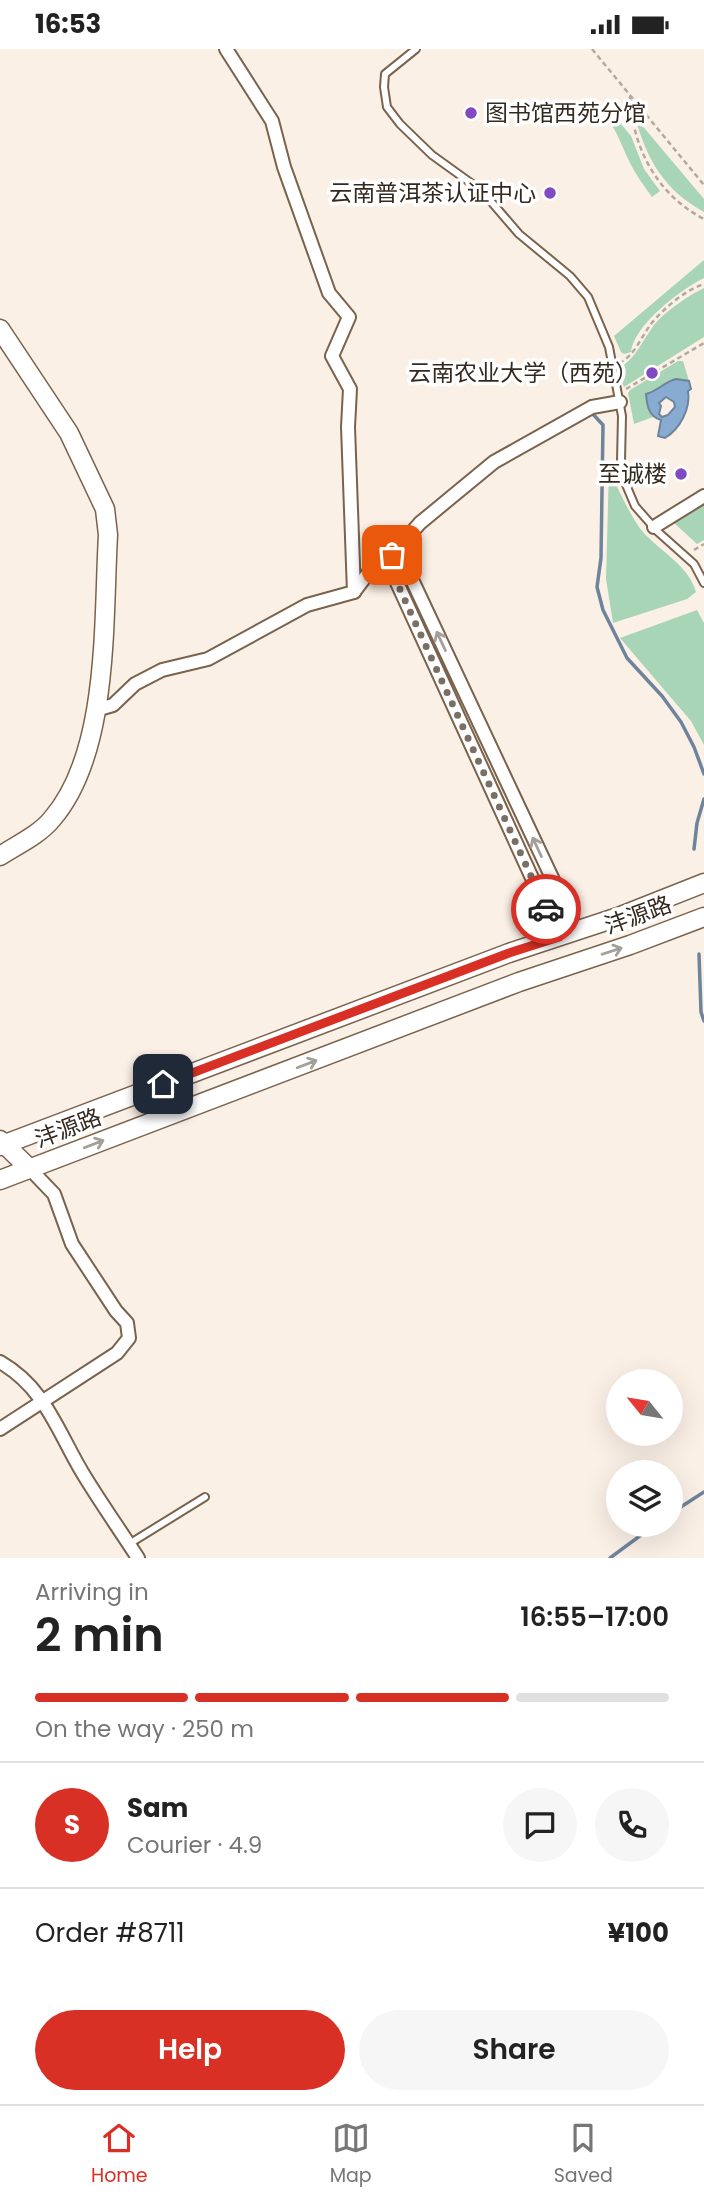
<!DOCTYPE html>
<meta charset="utf-8">
<style>
body{margin:0;font-family:Poppins,"Noto Sans SC",sans-serif;background:#f6f6f6;color:#222;height:100vh;display:flex;flex-direction:column;font-size:26px;white-space:nowrap}
*{box-sizing:border-box;margin:0}
p{font-size:23px;color:#767676}
.icon{flex:none;width:38px;height:38px;fill:none;stroke:currentColor;stroke-width:2;stroke-linecap:round;stroke-linejoin:round}
.map{position:relative;height:1509px;overflow:hidden}
.panel{display:flex;flex-direction:column;background:#fff;flex:1}
.panel>*{flex:none}
.needle{width:46px;rotate:300deg}
.buttons{position:absolute;left:606px;top:1320px;display:grid;gap:14px}
.buttons a{display:grid;place-items:center;width:77px;height:77px;border-radius:50%;background:#fff;box-shadow:0 7px 28px #0002;font-size:35px}
.pin{position:absolute;display:grid;place-items:center;width:60px;height:60px;color:#fff;margin:-30px;border-radius:14px;box-shadow:0 4px 10px #0006}
.courier{position:absolute;display:grid;place-items:center;width:70px;height:70px;margin:-35px;border:5px solid #d93025;border-radius:50%;background:#fff;color:#222;box-shadow:0 2px 9px #0007}
.headline em{font-style:normal;font-weight:600}
.headline div{display:flex;flex-direction:column-reverse}
.headline{display:flex;align-items:center;justify-content:space-between;height:119px;padding:0 35px}
h1{font-size:46px;font-weight:600;line-height:52px}
.bar{display:grid;grid-template-columns:repeat(4,1fr);gap:10px 7px;align-content:center;height:84px;padding:0 35px}
.bar i{height:9px;border-radius:5px;background:#e0e0e0}
.bar .on{background:#d93025}
.bar p{grid-column:span 4}
.line{display:flex;align-items:center;gap:18px;padding:0 35px;border-top:2px solid #e0e0e0}
.line div{flex:1}
.round{display:grid;place-items:center;flex:none;width:74px;height:74px;border-radius:37px;background:#f6f6f6}
.action{display:flex;gap:14px;margin-top:auto;padding:14px 35px}
.action a{flex:1;height:80px;border-radius:42px;background:#d93025;color:#fff;font-size:28px;font-weight:600;line-height:80px;text-align:center}
.action a+a{background:#f6f6f6;color:#222}
.status{display:flex;justify-content:space-between;align-items:center;height:49px;padding:0 35px;background:#fff;direction:ltr}
.status svg{height:19px;fill:currentColor}
.tabs{display:flex;justify-content:space-around;align-items:center;height:98px;border-top:2px solid #e0e0e0;background:#fff;font-size:19px;color:#767676}
.tabs a{display:grid;justify-items:center;gap:4px}
.tabs .on{color:#d93025}
.map>svg:first-child{display:block}
.green{fill:#a7d5b5}
.water{fill:#88abd1;stroke:#6e849c;stroke-width:2;fill-rule:evenodd}
.lines{fill:none;stroke-linecap:round;stroke-linejoin:round}
.stream{stroke:#6e849c;stroke-width:3.5}
.lane-casing{stroke:#7a634c;stroke-width:10}
.street-casing{stroke:#7a634c;stroke-width:16}
.secondary-casing{stroke:#7a634c;stroke-width:21}
.path{stroke:#b4a99f;stroke-width:2.5;stroke-dasharray:5 3.5;stroke-linecap:butt}
.lane{stroke:#fff;stroke-width:6}
.street{stroke:#fff;stroke-width:12}
.secondary{stroke:#fff;stroke-width:18}
.oneway{stroke:#a39f9a}
.done{stroke:#796f65;stroke-width:7;stroke-dasharray:0 12.6}
.route{stroke:#d93025;stroke-width:9}
.poi-dot{fill:#804ac2;stroke:#fff;stroke-width:2.5}
.labels{text-anchor:middle;stroke-width:7;stroke-linejoin:round;paint-order:stroke}
.poi-label{font-size:23px;fill:#33291f;stroke:#fff;text-anchor:end}
.street-label{font-size:23px;fill:#33291f;stroke:#fff}
</style>
<div class="status"><b>16:53</b><svg viewBox="0 0 49 12"><path d="M0 12V9h3v3zM5 12V6h3v6zM10 12V3h3v9zM15 12V0h3v12zM26 1h20v11H26zM47 4h2v5h-2z"/></svg></div>
<div class="map">
<svg width="704" height="1509" viewBox="0 0 704 1509">
<rect width="100%" height="100%" fill="#fbf0e6"/>
<g class="green">
<path d="M611,63L631,87L644,120L660,142L652,148C644,137 636,126 630,114C621,96 619,85 606,68Z"/>
<path d="M635,68L704,150V163C664,141 647,111 635,68Z"/>
<path d="M704,211V229C680,241 634,276 631,303L624,305L621,303L614,287Z"/>
<path d="M704,239V288L624,338L617,320C635,311 641,294 652,279C661,265 689,246 704,239Z"/>
<path d="M678,312H683L689,332C668,329 662,339 647,351L653,368L634,375L628,344L630,341Z"/>
<path d="M609,420C618,440 627,460 639,478C656,501 688,514 696,543L687,550L613,574L606,530Z"/>
<path d="M704,452V491L697,495L672,472Z"/>
<path d="M697,561L704,574V696L691,672L620,589Z"/>
</g>
<path class="water" d="M676,330L689,332L691,340L688,342C691,359 680,380 665,389L658,387L661,371C649,368 647,357 646,345C658,342 664,333 676,330ZM666,348L674,353L675,358L668,366L662,368L659,365L661,357L659,354Z"/>
<g class="lines">
<g class="stream">
<path d="M591,363L603,376L601,509L597,538L603,561L627,609L662,647L681,673L694,698L704,725"/>
<path d="M694,800L697,774L704,750"/>
<path d="M699,905L701,963L704,972"/>
<path d="M670,1465L704,1443"/>
<path d="M610,1509L656,1475"/>
</g>
<g class="lane-casing">
<g id="lane">
<path d="M416,0L385,25L384,38L387,58L400,75L432,106L482,142L519,185L570,227L588,248L609,298L622,367L621,412L624,431L635,457L657,482L694,515L704,534"/>
<path d="M129,1495L205,1448"/>
</g>
</g>
<g class="street-casing">
<g id="street">
<path d="M654,478L704,447"/>
<path d="M354,543L369,523L392,506L420,474L494,413L592,358L620,353"/>
<path d="M96,661L113,656L135,635L162,621L208,610L307,556L354,543L348,378L350,340L332,307L349,268L329,244L284,118L272,72L226,0"/>
<path d="M559,888L388,514L392,506L399,503L577,882"/>
<path d="M0,1313C45,1339 57,1381 82,1423C100,1453 120,1481 138,1509"/>
<path d="M0,1380L117,1304L129,1289L127,1274L116,1262L72,1195L54,1145L30,1120"/>
</g>
</g>
<g class="secondary-casing">
<g id="secondary">
<path d="M0,280L69,384L105,460L108,486C103,570 110,703 52,770C39,786 17,796 0,807"/>
<path d="M0,1091L30,1120"/>
<path d="M0,1097L509,904L618,868L704,834"/>
<path d="M0,1131L519,933L630,896L704,868"/>
</g>
</g>
<g class="path">
<path d="M592,0L704,136"/>
<path d="M630,47C632,98 657,146 704,170"/>
<path d="M619,314C634,308 641,288 651,275C663,260 685,241 704,235"/>
<path d="M626,340L704,294"/>
<path d="M694,501L704,495"/>
</g>
<use href="#lane" class="lane"/>
<use href="#street" class="street"/>
<use href="#secondary" class="secondary"/>
</g>
<defs><path id="oneway-shaft" d="M-6 0H5M1.5-3L5.5 0L1.5 3" fill="none" stroke-width="1.6" stroke-linecap="round" stroke-linejoin="round" transform="scale(1.75)"/></defs>
<g class="oneway">
<use href="#oneway-shaft" transform="translate(441 592) rotate(-115)"/>
<use href="#oneway-shaft" transform="translate(537 798) rotate(-115)"/>
<use href="#oneway-shaft" transform="translate(612 902) rotate(-18)"/>
<use href="#oneway-shaft" transform="translate(307 1015) rotate(-21)"/>
<use href="#oneway-shaft" transform="translate(94 1095) rotate(-21)"/>
</g>
<g class="lines">
<path class="done" d="M392,506L388,514L546,860"/>
<path class="route" d="M163,1035L509,904L559,888L546,860"/>
</g>
<g class="poi-dot">
<circle cx="471" cy="64" r="7"/>
<circle cx="550" cy="144" r="7"/>
<circle cx="652" cy="324" r="7"/>
<circle cx="681" cy="425" r="7"/>
</g>
<g class="labels">
<g class="poi-label">
<text x="485" y="72" text-anchor="start">图书馆西苑分馆</text>
<text x="536" y="152">云南普洱茶认证中心</text>
<text x="638" y="332">云南农业大学（西苑）</text>
<text x="667" y="433">至诚楼</text>
</g>
<g class="street-label">
<text transform="translate(638 866) rotate(-20)" y="8">沣源路</text>
<text transform="translate(68 1079) rotate(-21)" y="8">沣源路</text>
</g>
</g>
</svg>
<div class="buttons">
<a><svg class="needle" viewBox="-14 -14 28 28"><path d="M0-13l5 13h-10z" fill="#e53935"/><path d="M0 13l5-13h-10z" fill="#767676"/></svg></a>
<a><svg class="icon" aria-label="layers" viewBox="0 0 24 24"><path d="M12 4l9 5-9 5-9-5zM3 14l9 5 9-5"/></svg></a>
</div>
<div class="pin" style="left:392px;top:506px;background:#ea580c"><svg class="icon" aria-label="bag" viewBox="0 0 24 24"><path d="M5 8h14l-1 12H6zM9 8a3 3 0 0 1 6 0"/></svg></div>
<div class="pin" style="left:163px;top:1035px;background:#1f2937"><svg class="icon" aria-label="home" viewBox="0 0 24 24"><path d="M3 11l9-7 9 7M6 9v11h12V9"/></svg></div>
<div class="courier" style="left:546px;top:860px"><svg class="icon" aria-label="car" viewBox="0 0 24 24"><path d="M5 17H2v-5l4-1 3-4h7l3 4 3 1v5h-3M9 17h6M6 11h13"/><circle cx="7" cy="17" r="2"/><circle cx="17" cy="17" r="2"/></svg></div>
</div>
<section class="panel">
<div class="headline"><div><h1>2 min</h1><p>Arriving in</p></div><em>16:55–17:00</em></div>
<div class="bar"><i class="on"></i><i class="on"></i><i class="on"></i><i></i><p>On the way · 250 m</p></div>
<div class="line" style="height:126px"><b class="round" style="background:#d93025;color:#fff">S</b><div><b>Sam</b><p>Courier · 4.9</p></div><a class="round"><svg class="icon" aria-label="chat" viewBox="0 0 24 24"><path d="M4 5h16v11H9l-5 4z"/></svg></a><a class="round"><svg class="icon" aria-label="phone" viewBox="0 0 24 24"><path d="M5 4h4l2 5-3 2q2 4 5 5l2-3 5 2v4C11 20 4 13 5 4z"/></svg></a></div>
<div class="line" style="height:91px"><div>Order #8711</div><b>¥100</b></div>
<div class="action"><a>Help</a><a>Share</a></div>
</section>
<nav class="tabs">
<a class="on"><svg class="icon" aria-label="home" viewBox="0 0 24 24"><path d="M3 11l9-7 9 7M6 9v11h12V9"/></svg>Home</a>
<a><svg class="icon" aria-label="map" viewBox="0 0 24 24"><path d="M3 6l6-2 6 2 6-2v14l-6 2-6-2-6 2zM9 4v14M15 6v14"/></svg>Map</a>
<a><svg class="icon" aria-label="saved" viewBox="0 0 24 24"><path d="M7 4h10v16l-5-4-5 4z"/></svg>Saved</a>
</nav>
